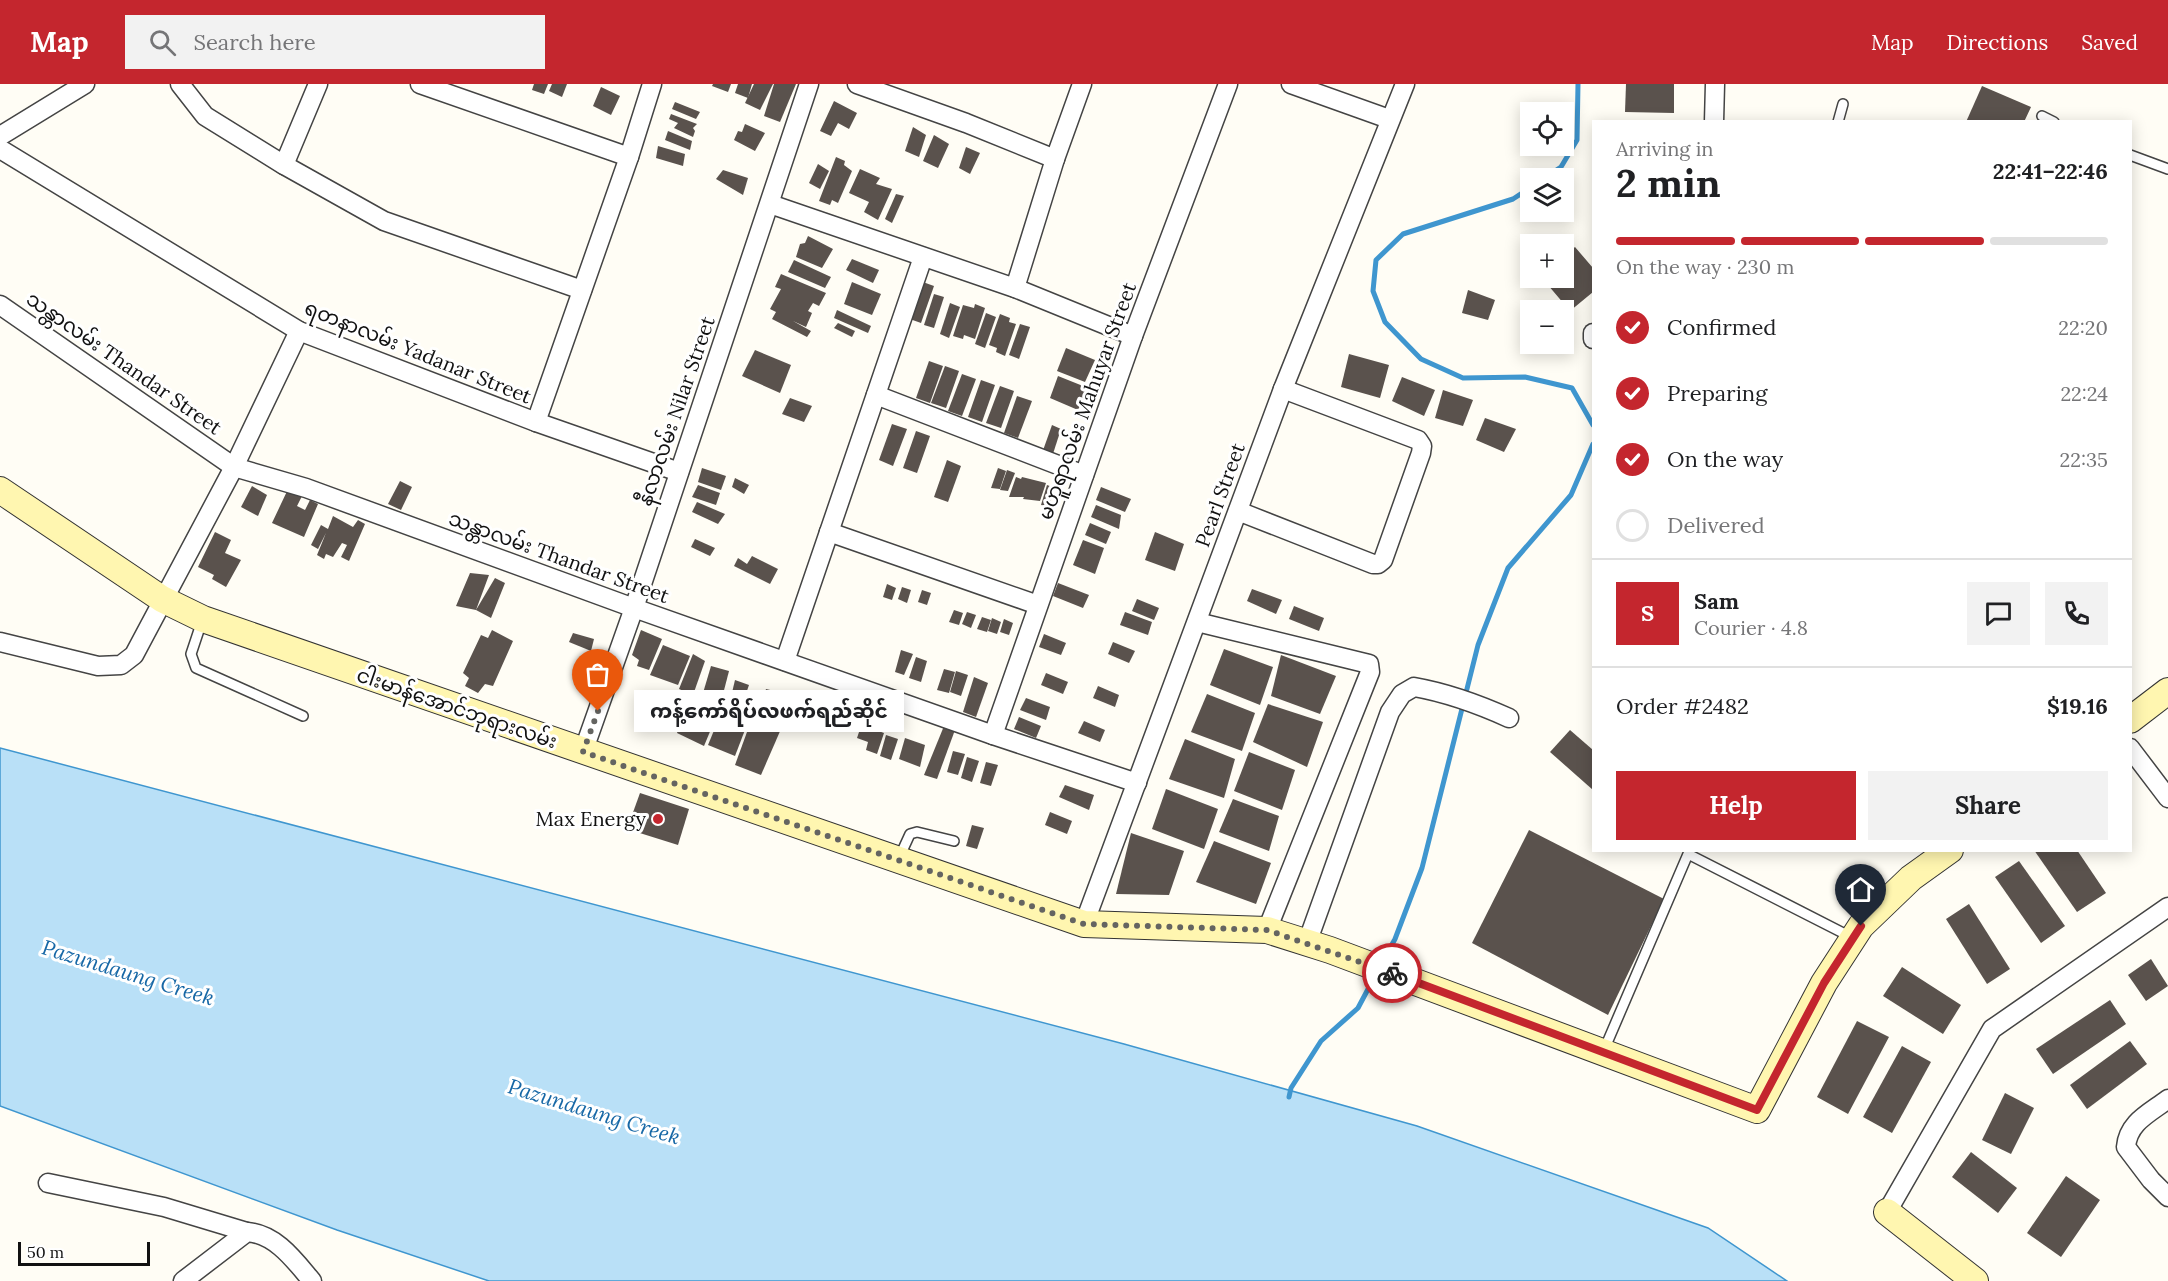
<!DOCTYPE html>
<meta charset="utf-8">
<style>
body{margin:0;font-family:Lora,"Noto Sans Myanmar",serif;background:#f2f2f2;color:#202124;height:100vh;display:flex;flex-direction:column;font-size:22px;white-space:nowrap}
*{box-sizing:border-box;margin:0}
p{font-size:20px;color:#757577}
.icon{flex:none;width:33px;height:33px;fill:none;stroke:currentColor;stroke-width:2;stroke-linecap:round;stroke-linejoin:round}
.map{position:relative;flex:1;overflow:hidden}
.drawer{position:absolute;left:1592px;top:36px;width:540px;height:732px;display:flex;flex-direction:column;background:#fff;border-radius:0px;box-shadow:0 3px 15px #0003}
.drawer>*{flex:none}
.controls{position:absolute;left:1520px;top:18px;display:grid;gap:12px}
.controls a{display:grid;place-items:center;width:54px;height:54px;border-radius:0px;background:#fff;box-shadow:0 3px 15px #0003;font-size:30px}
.scale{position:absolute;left:18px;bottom:15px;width:132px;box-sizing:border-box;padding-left:6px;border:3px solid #111;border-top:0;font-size:16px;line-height:21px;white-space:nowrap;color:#111;-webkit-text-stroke:4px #fff;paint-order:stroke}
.pin{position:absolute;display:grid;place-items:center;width:51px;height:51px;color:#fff;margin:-62px -26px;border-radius:50% 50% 50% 0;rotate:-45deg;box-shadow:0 0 6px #0007}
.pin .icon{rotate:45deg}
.courier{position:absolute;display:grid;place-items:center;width:60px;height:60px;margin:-30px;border:4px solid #c4262e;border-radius:50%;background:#fff;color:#222;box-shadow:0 2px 8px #0007}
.bubble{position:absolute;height:42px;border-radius:0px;background:#fff;box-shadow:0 3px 15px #0003;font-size:20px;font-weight:800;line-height:42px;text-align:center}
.head em{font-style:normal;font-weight:800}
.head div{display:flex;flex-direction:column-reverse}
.head{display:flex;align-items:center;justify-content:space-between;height:102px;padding:0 24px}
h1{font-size:39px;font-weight:800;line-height:45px}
.bar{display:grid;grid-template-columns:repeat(4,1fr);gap:9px 6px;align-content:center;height:72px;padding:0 24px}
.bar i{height:8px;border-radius:4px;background:#e0e0e0}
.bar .current{background:#c4262e}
.bar p{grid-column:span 4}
.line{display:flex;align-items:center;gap:15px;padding:0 24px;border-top:2px solid #e0e0e0}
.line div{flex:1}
.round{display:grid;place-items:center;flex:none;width:63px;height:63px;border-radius:0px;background:#f2f2f2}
ol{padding:0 24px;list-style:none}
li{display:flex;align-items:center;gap:18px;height:66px}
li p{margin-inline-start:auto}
li .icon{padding:6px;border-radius:50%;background:#c4262e;color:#fff;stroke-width:4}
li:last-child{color:#757577}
li i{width:33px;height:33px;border:3px solid #e0e0e0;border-radius:50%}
.cta{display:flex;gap:12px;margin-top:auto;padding:12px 24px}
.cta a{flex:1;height:69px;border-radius:0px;background:#c4262e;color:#fff;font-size:24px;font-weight:800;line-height:69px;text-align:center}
.cta a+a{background:#f2f2f2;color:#202124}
header{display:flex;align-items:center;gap:36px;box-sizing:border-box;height:84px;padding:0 30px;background:#c4262e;color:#fff}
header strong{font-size:28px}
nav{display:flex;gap:33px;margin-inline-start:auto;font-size:21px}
.search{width:420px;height:54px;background:#f2f2f2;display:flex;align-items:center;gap:15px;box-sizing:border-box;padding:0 21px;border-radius:0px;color:#757577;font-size:22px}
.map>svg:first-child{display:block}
.water{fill:#b9e0f7;stroke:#3f96cf;stroke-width:1.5}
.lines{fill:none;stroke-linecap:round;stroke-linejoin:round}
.stream{stroke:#3f96cf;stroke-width:5}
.building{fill:#5a524d}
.lane-casing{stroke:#444;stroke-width:12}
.street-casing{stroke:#444;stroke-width:21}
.secondary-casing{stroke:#333;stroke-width:28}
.lane{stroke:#fff;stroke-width:9}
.street{stroke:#fff;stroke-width:18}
.secondary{stroke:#fff6b0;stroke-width:26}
.done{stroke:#646461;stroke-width:6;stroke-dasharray:0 10.8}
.route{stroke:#c4262e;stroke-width:8}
.poi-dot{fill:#c4262e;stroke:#fff;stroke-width:2}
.labels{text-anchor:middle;stroke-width:6;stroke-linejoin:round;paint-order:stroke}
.street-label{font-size:20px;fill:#111;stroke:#fff}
.poi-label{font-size:20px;fill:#111;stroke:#fff;text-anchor:end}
.water-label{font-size:21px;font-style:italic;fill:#1768a6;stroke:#fff}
</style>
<header>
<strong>Map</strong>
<div class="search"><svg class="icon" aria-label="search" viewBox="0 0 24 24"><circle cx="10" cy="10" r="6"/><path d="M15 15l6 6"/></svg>Search here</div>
<nav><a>Map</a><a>Directions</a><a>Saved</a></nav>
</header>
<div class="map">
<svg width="2168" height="1197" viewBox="0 0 2168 1197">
<rect width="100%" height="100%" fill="#fffdf5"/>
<path class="water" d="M0,664L1124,960L1417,1042L1708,1144L1787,1197H489L337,1146L0,1022Z"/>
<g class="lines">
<g class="stream">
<path d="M1544,94L1561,83L1577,56L1578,0"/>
<path d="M1530,104L1513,115L1403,150L1376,176L1373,207L1385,238L1421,275L1463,294L1525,293L1572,304L1593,341"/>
<path d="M1382,879L1395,855L1422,784L1478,561L1508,484L1571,411L1593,360"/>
<path d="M1289,1013L1291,1004L1321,957L1358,924L1376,890"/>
</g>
</g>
<g class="building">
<path d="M534,0H548L544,10L532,6Z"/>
<path d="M552,0H567L562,13L549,7Z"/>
<path d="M713,0H731L728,8L712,2Z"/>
<path d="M738,0H752L748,14L735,9Z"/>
<path d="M754,0H773L760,26L745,19Z"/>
<path d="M774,0H796L780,38L764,32Z"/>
<path d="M1626,0H1674V29L1625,28Z"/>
<path d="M1982,2L2031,23L2024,38H1966Z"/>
<path d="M601,3L620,12L611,31L593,22Z"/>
<path d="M834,17L857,29L849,45L838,39L831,52L820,47Z"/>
<path d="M675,18L700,28L696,35L672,25Z"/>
<path d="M671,30L697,40L693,44L695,47L693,53L674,44L678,39L669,35Z"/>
<path d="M745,40L765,49L755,67L734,56L738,47L742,48Z"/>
<path d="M913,43L926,51L919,73L905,67Z"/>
<path d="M668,47L692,57L690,66L665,56Z"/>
<path d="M934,51L949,60L938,84L923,77Z"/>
<path d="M658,62L685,70L683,82L656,74Z"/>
<path d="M966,63L980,69L970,90L959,84Z"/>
<path d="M836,73L845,77L844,81L852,87L838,119L832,116L830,121L819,117Z"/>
<path d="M818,80L829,87L820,105L809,99Z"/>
<path d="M860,85L880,94L876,100L892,105L878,136L864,128L869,118L849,109Z"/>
<path d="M723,86L748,94L743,111L716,95Z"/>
<path d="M896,110L904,112L892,139L885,135Z"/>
<path d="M808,152L833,165L822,184L796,173L800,160L805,159Z"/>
<path d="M1575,163L1593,184V208L1570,227L1542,194H1563V173Z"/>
<path d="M852,175L879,186L873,199L846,186Z"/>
<path d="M794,176L831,193L825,204L788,188Z"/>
<path d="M781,190L826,209L819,222L813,219L808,227L812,229L806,243L793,237L811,247L807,253L772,235L776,228L770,225L781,205L775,203Z"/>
<path d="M920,197L934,202L921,239L907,234Z"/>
<path d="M852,198L881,210L872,231L844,220Z"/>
<path d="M1468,206L1495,216L1488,236L1462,229Z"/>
<path d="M934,210L944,213L934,244L924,241Z"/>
<path d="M950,219L960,223L949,254L940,250Z"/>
<path d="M975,220L985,224L975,255L964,251L963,255L953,252L963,221L974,224Z"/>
<path d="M837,226L871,242L868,249L834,234Z"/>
<path d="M986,229L996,233L985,264L975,260Z"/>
<path d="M1000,230L1010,234L1009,238L1016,240L1005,272L996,268L997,264L989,261Z"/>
<path d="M838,239L855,247L852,253L834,244Z"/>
<path d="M1020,240L1030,243L1019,275L1009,271Z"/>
<path d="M1066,264L1095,276L1085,298L1057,287Z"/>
<path d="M755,266L791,281L780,309L742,292Z"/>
<path d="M1349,270L1389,281L1380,314L1341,303Z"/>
<path d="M929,277L943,282L930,319L916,314Z"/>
<path d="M945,282L959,287L946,324L931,319Z"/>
<path d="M962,290L976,295L962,332L948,327Z"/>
<path d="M1058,292L1088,304L1078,326L1050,314Z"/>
<path d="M1402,293L1435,306L1424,332L1392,317Z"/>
<path d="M981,296L995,301L982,338L968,333Z"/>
<path d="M1000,302L1014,307L1001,344L986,339Z"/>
<path d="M1443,306L1473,316L1463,342L1435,334Z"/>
<path d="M1017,312L1032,317L1018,354L1004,349Z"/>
<path d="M790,314L812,322L804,338L782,330Z"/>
<path d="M1485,334L1516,345L1504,368L1476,356Z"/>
<path d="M892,340L907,345L893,382L879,376Z"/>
<path d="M1052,341L1061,345L1051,376L1041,372Z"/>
<path d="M916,347L930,352L917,389L903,384Z"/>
<path d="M947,376L961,382L948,418L934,413Z"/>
<path d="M702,384L726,392L721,406L698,398Z"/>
<path d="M998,384L1006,387L1000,405L991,404Z"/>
<path d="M1007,386L1015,389L1008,407L1000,406Z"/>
<path d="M1016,393L1021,395L1022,393L1046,399L1040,417L1023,415L1024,413H1009Z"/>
<path d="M735,394L749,401L744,410L732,403Z"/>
<path d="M400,397L412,403L401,426L388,420Z"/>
<path d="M698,401L720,409L716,421L692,413Z"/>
<path d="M1047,401L1055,404L1049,422L1041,421Z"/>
<path d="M252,402L267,411L258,432L241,423Z"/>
<path d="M289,403L304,408L297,422L305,426L310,416L318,420L304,453L272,439Z"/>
<path d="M1101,403L1131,415L1125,428L1096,416Z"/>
<path d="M697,418L725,430L718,440L692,428Z"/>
<path d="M1096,421L1121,431L1119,445L1091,433Z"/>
<path d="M333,432L353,443L358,436L365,440L349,477L341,473L347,461L342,459L333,473L326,470L324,475L317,471L326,449L318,465L311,461L321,441L328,445Z"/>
<path d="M1090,439L1111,448L1106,460L1085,451Z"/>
<path d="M215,448L231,456L225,469L241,476L226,503L212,495L214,491L198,483Z"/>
<path d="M1155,448L1184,460L1175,487L1145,476Z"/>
<path d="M695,455L715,464L710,472L691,463Z"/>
<path d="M1083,456L1104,464L1095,490L1073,481Z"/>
<path d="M752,472L778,485L770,500L734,482L738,474L747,480Z"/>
<path d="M470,489L489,491L476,526L495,494L505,499L491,534L476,526L456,522Z"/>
<path d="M1058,499L1089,511L1083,524L1053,512Z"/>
<path d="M887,500L896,504L892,516L883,513Z"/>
<path d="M902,503L911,506L907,519L898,515Z"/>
<path d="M1252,505L1282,516L1276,530L1247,517Z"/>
<path d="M922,506L931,509L927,521L918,518Z"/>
<path d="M1137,515L1159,524L1154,536L1132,527Z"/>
<path d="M1294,522L1324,534L1319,547L1289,535Z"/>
<path d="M954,526L963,529L959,541L949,538Z"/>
<path d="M967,528L976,531L971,544L962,540Z"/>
<path d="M1125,528L1152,538L1148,551L1120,541Z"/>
<path d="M982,533L991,536L987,548L977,545Z"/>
<path d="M992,534L1001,538L997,550L988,547Z"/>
<path d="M1004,535L1013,539L1009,551L1000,548Z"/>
<path d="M492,546L513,557L493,602L485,600L478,609L465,602L469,594L463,589L481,551L488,554Z"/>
<path d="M641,546L662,555L649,586L637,582L639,576L632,571Z"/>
<path d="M573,549L594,555L591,567L569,558Z"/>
<path d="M1044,550L1066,559L1061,571L1039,563Z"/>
<path d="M1113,558L1135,567L1129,579L1108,570Z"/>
<path d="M663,561L690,572L678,601L650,591Z"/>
<path d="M1224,565L1273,583L1260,621L1210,601Z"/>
<path d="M901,566L913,570L904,591L895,588Z"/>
<path d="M693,570L705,577L693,611L679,605Z"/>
<path d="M1281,571L1336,592L1320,630L1271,612Z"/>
<path d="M916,573L927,577L921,598L909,594Z"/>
<path d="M711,582L729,587L722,614L703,609Z"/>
<path d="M944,585L955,588L949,609L937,606Z"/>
<path d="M956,587L968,591L961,612L950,608Z"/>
<path d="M1046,589L1068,598L1063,610L1041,601Z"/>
<path d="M974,593L988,599L976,633L963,628Z"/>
<path d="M735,596L749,601L742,621L730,617Z"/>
<path d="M1098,602L1119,611L1115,623L1093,614Z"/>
<path d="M766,605L783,609L777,627L761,620Z"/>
<path d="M1207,610L1255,629L1242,667L1191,648Z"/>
<path d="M691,614L719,626L704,662L677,649Z"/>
<path d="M1026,614L1050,623L1046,636L1020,626Z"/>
<path d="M1268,620L1323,638L1307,683L1253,658Z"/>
<path d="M796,621L805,625L801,637L792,634Z"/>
<path d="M810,621L819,625L815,637L806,634Z"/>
<path d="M722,627L748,638L735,672L708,661Z"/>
<path d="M864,633L875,637L873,645L884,649L877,670L866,666L868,658L857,654Z"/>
<path d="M1019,633L1041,642L1036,654L1014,645Z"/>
<path d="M751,637L781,645L761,691L735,681Z"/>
<path d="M1084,637L1105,646L1100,658L1078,649Z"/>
<path d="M944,642L955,646L937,695L924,691Z"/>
<path d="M1570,646L1593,666V706L1550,668Z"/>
<path d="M886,651L898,655L891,676L880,672Z"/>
<path d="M905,654L925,661L920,683L899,675Z"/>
<path d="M1185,655L1235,675L1224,714L1169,695Z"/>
<path d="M953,667L965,670L958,691L947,688Z"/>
<path d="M1249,668L1295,686L1282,726L1234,707Z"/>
<path d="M967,673L979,677L972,698L961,694Z"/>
<path d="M986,678L998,681L991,702L980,699Z"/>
<path d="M1065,701L1094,711L1089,726L1059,713Z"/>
<path d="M1166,705L1218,725L1204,765L1152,745Z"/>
<path d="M640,709L689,725L678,761L627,745Z"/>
<path d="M1233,715L1279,732L1269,767L1219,748Z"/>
<path d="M1050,728L1072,737L1067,750L1045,741Z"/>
<path d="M972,741L984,744L977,765L966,762Z"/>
<path d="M1529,746L1664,815L1608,931L1472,859Z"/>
<path d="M1131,749L1184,767L1169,811L1116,810Z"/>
<path d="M1214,757L1271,779L1256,820L1196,798Z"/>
<path d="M2034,766H2077L2106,809L2077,828Z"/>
<path d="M2019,777L2065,842L2041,859L1995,793Z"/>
<path d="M1969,820L2010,885L1987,900L1946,835Z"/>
<path d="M2151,875L2168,902L2146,917L2128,891Z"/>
<path d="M1902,883L1961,921L1943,950L1883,912Z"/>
<path d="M2110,916L2126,940L2053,990L2036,965Z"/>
<path d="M1857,937L1889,953L1848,1030L1817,1013Z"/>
<path d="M2130,957L2147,980L2087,1025L2070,1001Z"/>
<path d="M1902,962L1931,978L1892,1049L1863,1033Z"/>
<path d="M2005,1009L2034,1024L2011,1070L1982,1056Z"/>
<path d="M1971,1068L2017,1104L1998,1129L1952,1093Z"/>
<path d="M2066,1092L2100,1116L2061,1173L2027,1149Z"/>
</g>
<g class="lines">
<g class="lane-casing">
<g id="lane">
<path d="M2042,32L2054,38"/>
<path d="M1838,38L1843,20"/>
<path d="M2130,71L2168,85"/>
<path d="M202,537L191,570L196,584L303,632"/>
<path d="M899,774L910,750L917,748L954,757"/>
<path d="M1604,966L1688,770L1851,853"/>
</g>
</g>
<g class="street-casing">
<g id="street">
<path d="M180,0L205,32L284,81L384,137L582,206"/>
<path d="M420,0L629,73"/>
<path d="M857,0L966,39L1055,75"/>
<path d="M1291,0L1389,35"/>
<path d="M1714,38L1715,0"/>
<path d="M0,52L85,0"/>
<path d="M0,65L299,247L536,338L679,388"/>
<path d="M284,81L318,0"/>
<path d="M770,120L1015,204L1133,252"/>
<path d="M1015,204L1055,75L1082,0"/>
<path d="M0,221L234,383L306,404L634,524L993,651L1137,699"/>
<path d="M1593,249V255"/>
<path d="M876,311L1084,391"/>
<path d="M536,338L629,73L652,0"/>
<path d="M1238,427L1373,480H1378L1383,476L1421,369L1422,362L1418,356L1283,305"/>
<path d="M829,448L1038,521"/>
<path d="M1197,538L1369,580L1370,588L1267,846"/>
<path d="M0,558L98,582L121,581L134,571L234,383L299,247"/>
<path d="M785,577L923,173"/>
<path d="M993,651L1133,252L1228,0"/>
<path d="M2130,664L2168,714"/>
<path d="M583,668L634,524L809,0"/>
<path d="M1084,840L1283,305L1405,0"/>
<path d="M1307,859L1390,628L1402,610L1414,603C1448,609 1478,620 1509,634"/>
<path d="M2168,1015C2150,1029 2128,1038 2126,1063L2151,1096L2168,1113"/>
<path d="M48,1099L164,1123L247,1148"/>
<path d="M1887,1128L1992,945L2168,823"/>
<path d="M183,1197L247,1148C276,1150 295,1177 312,1197"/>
</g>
</g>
<g class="secondary-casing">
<g id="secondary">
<path d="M0,406L162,515L203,535L1084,840L1267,846L1330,866L1757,1026L1824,899L1861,842L1911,794L1950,766"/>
<path d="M2130,636L2168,607"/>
<path d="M1887,1128L1975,1197"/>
</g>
</g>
<use href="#lane" class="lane"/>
<use href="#street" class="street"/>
<use href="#secondary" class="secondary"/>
</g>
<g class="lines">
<path class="done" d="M598,627L583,668L1084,840L1267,846L1392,889"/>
<path class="route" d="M1392,889L1757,1026L1824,899L1861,842"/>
</g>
<circle class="poi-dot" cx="658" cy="735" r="6"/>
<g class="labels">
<g class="street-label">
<text transform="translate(418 268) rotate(22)" y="7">ရတနာလမ်း Yadanar Street</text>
<text transform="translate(124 279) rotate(35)" y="7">သန္တာလမ်း Thandar Street</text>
<text transform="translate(1087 317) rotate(-70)" y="7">မဟူရာလမ်း Mahuyar Street</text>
<text transform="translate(676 327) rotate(-71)" y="7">နီလာလမ်း Nilar Street</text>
<text transform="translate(1220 411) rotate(-70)" y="7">Pearl Street</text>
<text transform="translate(559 473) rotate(20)" y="7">သန္တာလမ်း Thandar Street</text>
<text transform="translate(457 624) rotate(19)" y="7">ငါးမာန်အောင်ဘုရားလမ်း</text>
</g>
<g class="poi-label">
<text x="646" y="742">Max Energy</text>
</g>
<g class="water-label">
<text transform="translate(128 889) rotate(17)" y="7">Pazundaung Creek</text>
<text transform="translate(594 1028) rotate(17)" y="7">Pazundaung Creek</text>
</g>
</g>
</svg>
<div class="controls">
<a><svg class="icon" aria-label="locate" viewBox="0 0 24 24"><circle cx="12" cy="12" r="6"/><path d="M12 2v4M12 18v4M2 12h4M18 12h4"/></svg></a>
<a><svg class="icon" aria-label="layers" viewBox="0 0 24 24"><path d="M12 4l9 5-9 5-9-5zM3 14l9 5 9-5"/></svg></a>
<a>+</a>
<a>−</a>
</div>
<div class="scale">50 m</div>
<div class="pin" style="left:598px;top:627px;background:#ea580c"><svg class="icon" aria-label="bag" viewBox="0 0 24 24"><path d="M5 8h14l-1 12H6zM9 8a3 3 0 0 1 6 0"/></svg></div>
<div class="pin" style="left:1861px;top:842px;background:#1f2937"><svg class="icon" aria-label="home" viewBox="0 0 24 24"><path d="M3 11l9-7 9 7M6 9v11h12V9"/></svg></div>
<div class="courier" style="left:1392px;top:889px"><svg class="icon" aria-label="bike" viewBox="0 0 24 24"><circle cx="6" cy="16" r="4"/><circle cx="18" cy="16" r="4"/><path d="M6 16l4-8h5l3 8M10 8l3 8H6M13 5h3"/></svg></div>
<div class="bubble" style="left:634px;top:606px;width:270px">ကန့်ကော်ရိပ်လဖက်ရည်ဆိုင်</div>
<section class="drawer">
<div class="head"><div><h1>2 min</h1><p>Arriving in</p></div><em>22:41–22:46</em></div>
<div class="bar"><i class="current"></i><i class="current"></i><i class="current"></i><i></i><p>On the way · 230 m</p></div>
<ol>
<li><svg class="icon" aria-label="check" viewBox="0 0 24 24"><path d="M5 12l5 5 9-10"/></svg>Confirmed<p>22:20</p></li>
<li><svg class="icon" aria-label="check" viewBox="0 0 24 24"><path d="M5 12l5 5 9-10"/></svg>Preparing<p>22:24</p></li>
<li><svg class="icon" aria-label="check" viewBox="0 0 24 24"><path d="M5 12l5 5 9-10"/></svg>On the way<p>22:35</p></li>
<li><i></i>Delivered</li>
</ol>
<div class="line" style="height:108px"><b class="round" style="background:#c4262e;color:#fff">S</b><div><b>Sam</b><p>Courier · 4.8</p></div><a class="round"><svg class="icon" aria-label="chat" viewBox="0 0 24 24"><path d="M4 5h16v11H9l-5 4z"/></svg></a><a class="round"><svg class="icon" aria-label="phone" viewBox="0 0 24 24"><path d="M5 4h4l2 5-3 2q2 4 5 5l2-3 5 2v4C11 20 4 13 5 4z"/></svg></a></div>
<div class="line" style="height:78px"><div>Order #2482</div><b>$19.16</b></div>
<div class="cta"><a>Help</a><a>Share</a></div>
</section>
</div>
